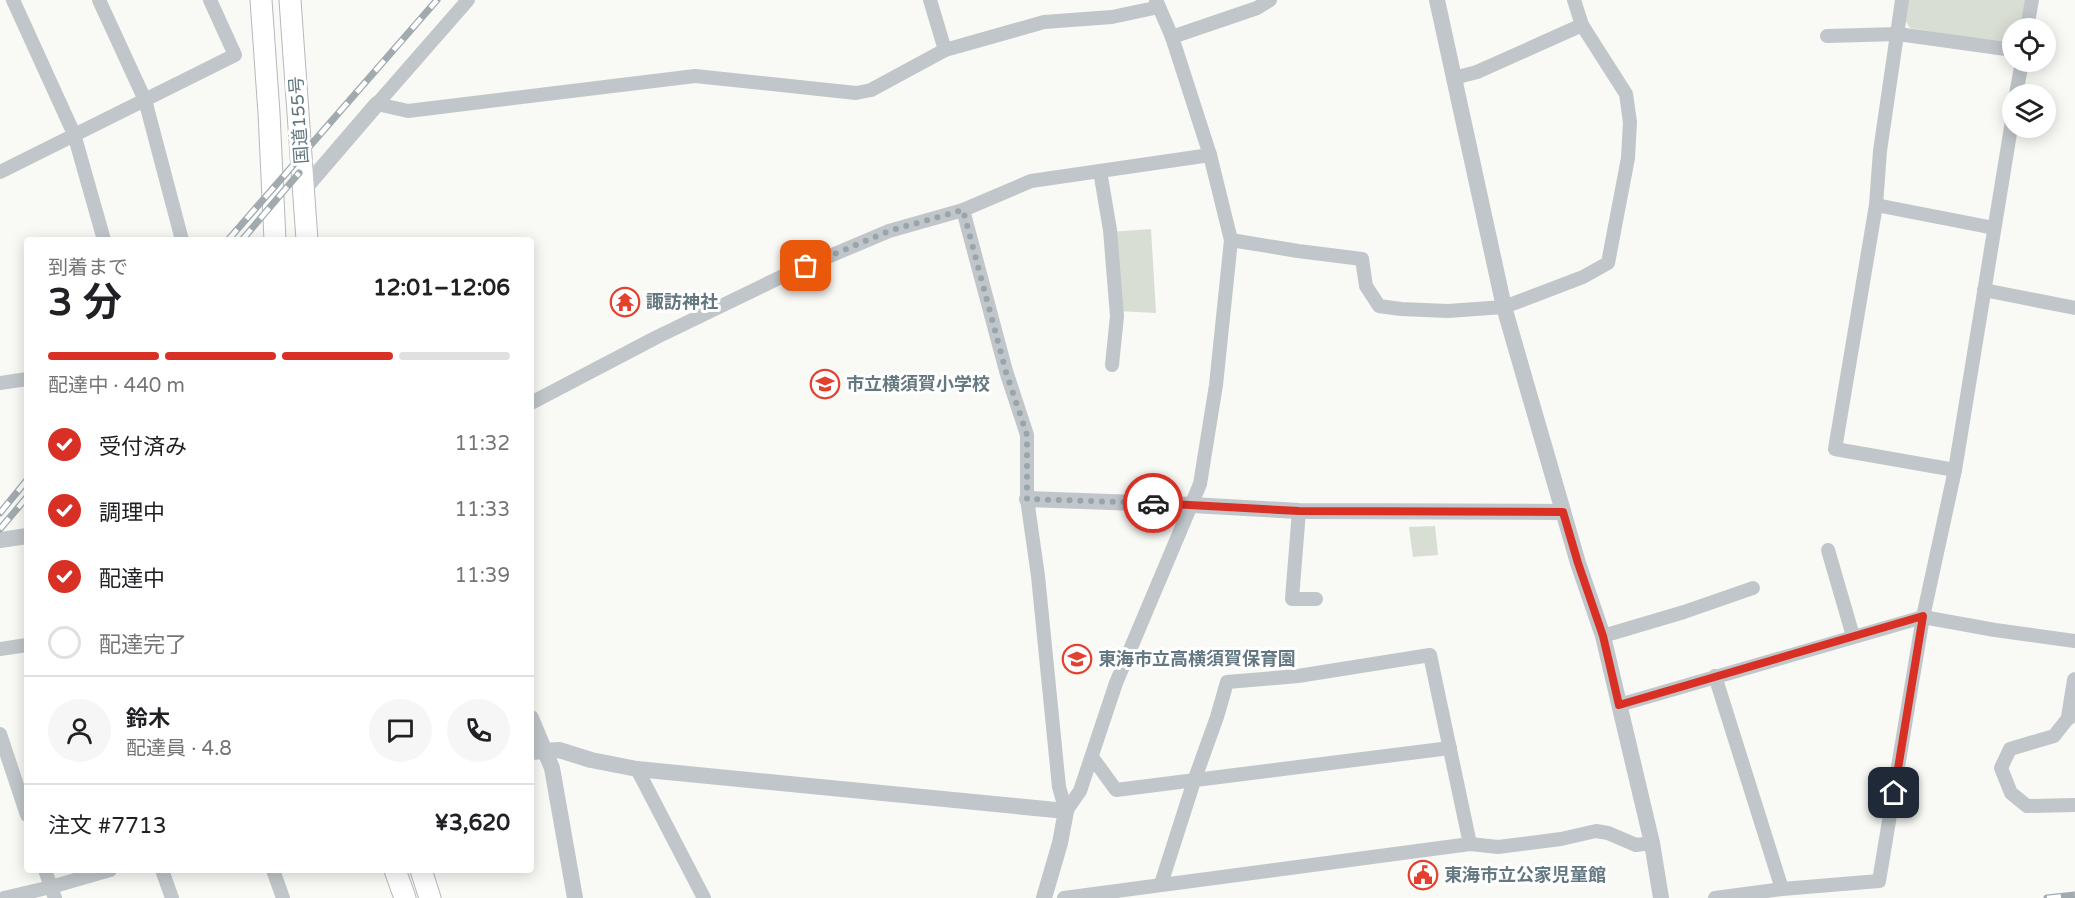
<!DOCTYPE html>
<html lang="ja">
<meta charset="utf-8">
<style>
body{margin:0;font-family:"Varela Round","Noto Sans JP",sans-serif;background:#f6f6f6;color:#202124;height:100vh;display:flex;flex-direction:column;font-size:22px;white-space:nowrap}
*{box-sizing:border-box;margin:0}
p{font-size:20px;color:#757577}
.icon{flex:none;width:33px;height:33px;fill:none;stroke:currentColor;stroke-width:2;stroke-linecap:round;stroke-linejoin:round}
.map{position:relative;flex:1;overflow:hidden}
.drawer{position:absolute;left:24px;top:237px;width:510px;height:636px;display:flex;flex-direction:column;background:#fff;border-radius:6px;box-shadow:0 3px 15px #0003}
.drawer>*{flex:none}
.tools{position:absolute;left:2002px;top:18px;display:grid;gap:12px}
.tools a{display:grid;place-items:center;width:54px;height:54px;border-radius:50%;background:#fff;box-shadow:0 3px 15px #0003;font-size:30px}
.pin{position:absolute;display:grid;place-items:center;width:51px;height:51px;color:#fff;margin:-26px;border-radius:12px;box-shadow:0 3px 9px #0006}
.courier{position:absolute;display:grid;place-items:center;width:60px;height:60px;margin:-30px;border:4px solid #d93025;border-radius:50%;background:#fff;color:#222;box-shadow:0 2px 8px #0007}
.headline em{font-style:normal;font-weight:700}
.headline div{display:flex;flex-direction:column-reverse}
.headline{display:flex;align-items:center;justify-content:space-between;height:102px;padding:0 24px}
h1{font-size:39px;font-weight:700;line-height:45px}
.bar{display:grid;grid-template-columns:repeat(4,1fr);gap:9px 6px;align-content:center;height:72px;padding:0 24px}
.bar i{height:8px;border-radius:4px;background:#e0e0e0}
.bar .on{background:#d93025}
.bar p{grid-column:span 4}
.line{display:flex;align-items:center;gap:15px;padding:0 24px;border-top:2px solid #e0e0e0}
.line div{flex:1}
.round{display:grid;place-items:center;flex:none;width:63px;height:63px;border-radius:32px;background:#f6f6f6}
ol{padding:0 24px;list-style:none}
li{display:flex;align-items:center;gap:18px;height:66px}
li p{margin-inline-start:auto}
li .icon{padding:6px;border-radius:50%;background:#d93025;color:#fff;stroke-width:4}
li:last-child{color:#757577}
li i{width:33px;height:33px;border:3px solid #e0e0e0;border-radius:50%}
.map>svg:first-child{display:block}
.green{fill:#d9ded5}
.lines{fill:none;stroke-linecap:round;stroke-linejoin:round}
.trunk-casing{stroke:#b3b9bc;stroke-width:23}
.minor{stroke:#c0c6c9;stroke-width:14}
.tertiary{stroke:#c0c6c9;stroke-width:16}
.trunk{stroke:#fff;stroke-width:21}
.rail-casing{stroke:#a1aaae;stroke-width:7}
.rail{stroke:#fff;stroke-width:4.5;stroke-dasharray:14;stroke-linecap:butt}
.done{stroke:#98a5aa;stroke-width:6;stroke-dasharray:0 10.8}
.route{stroke:#d93025;stroke-width:8}
.labels{text-anchor:middle;stroke-width:6;stroke-linejoin:round;paint-order:stroke}
.street-label{font-size:18px;fill:#647881;stroke:#fff}
.poi-label{font-size:18px;font-weight:bold;fill:#647881;stroke:#fff;text-anchor:start}
</style>
<div class="map">
<svg width="2075" height="898" viewBox="0 0 2075 898">
<rect width="100%" height="100%" fill="#f9f9f6"/>
<g class="green">
<path d="M1908,0H2026L2021,28H2013V46L1910,28L1905,20Z"/>
<path d="M1151,229L1156,313L1117,311L1110,232Z"/>
<path d="M1435,526L1438,555L1413,557L1409,527Z"/>
</g>
<g class="lines">
<g class="trunk-casing">
<g id="trunk">
<path d="M261,0L269,113L275,240"/>
<path d="M290,0L307,240"/>
<path d="M395,870L405,898"/>
<path d="M421,870L430,898"/>
</g>
</g>
<g class="minor">
<path d="M13,0L74,134L104,240"/>
<path d="M99,0L145,100L182,240"/>
<path d="M468,0L377,104L408,111L695,76L856,93L871,90L945,50L1044,22L1112,17L1159,7"/>
<path d="M930,0L945,50"/>
<path d="M1902,0L1880,151L1876,205L1835,449L1955,470"/>
<path d="M2027,28L2032,0"/>
<path d="M1827,36L1898,34L2013,50"/>
<path d="M1172,37L1257,8L1270,0"/>
<path d="M1454,78L1477,72L1582,25"/>
<path d="M2016,94L2022,62"/>
<path d="M1100,171L1110,230L1117,316L1112,365"/>
<path d="M0,172L235,55L210,0"/>
<path d="M1876,205L1994,228"/>
<path d="M963,210L1006,371L1027,435V499L1038,576L1059,787L1066,811"/>
<path d="M1231,240L1298,251L1362,259L1366,286L1379,306L1401,309L1448,311L1504,307L1583,277L1608,263L1628,158L1630,122L1626,94L1582,25L1574,0"/>
<path d="M1984,290L2075,308"/>
<path d="M0,383L27,379"/>
<path d="M531,403L657,337L785,275L889,231L963,210L1031,181L1210,155"/>
<path d="M1299,511L1292,599H1316"/>
<path d="M1828,550L1853,636"/>
<path d="M1603,636L1684,612L1753,588"/>
<path d="M0,649L27,645"/>
<path d="M1715,676L1782,889"/>
<path d="M1619,705L1923,617L1995,630L2075,641"/>
<path d="M2069,717L2054,736L2010,749L2001,768L2011,793L2027,806L2075,805"/>
<path d="M0,734L27,815"/>
<path d="M1092,757L1116,790L1450,748"/>
<path d="M637,769L704,898"/>
<path d="M1066,811L1080,791L1116,683L1200,484L1216,385L1231,240L1210,155L1172,37L1156,0"/>
<path d="M45,870L55,898"/>
<path d="M162,870L172,898"/>
<path d="M273,870L283,898"/>
<path d="M1161,884L1194,781L1217,717L1227,682L1298,676L1430,655L1470,844"/>
<path d="M4,898L51,887L110,870"/>
<path d="M1064,898L1470,844L1498,847L1561,839L1596,831L1608,833L1636,845L1652,843"/>
<path d="M1715,898L1782,889L1879,881L1923,617L1955,470L2013,115"/>
</g>
<g class="tertiary">
<path d="M1437,0L1504,307L1578,563L1603,636L1652,843L1661,898"/>
<path d="M304,189L377,104"/>
<path d="M1027,499L1192,505L1299,511L1563,512"/>
<path d="M0,540L27,536"/>
<path d="M2069,717L2075,680"/>
<path d="M531,718L552,768L575,898"/>
<path d="M531,752L559,750L591,760L637,769L1066,811L1060,843L1044,898"/>
</g>
<use href="#trunk" class="trunk"/>
<g class="rail-casing">
<g id="rail">
<path d="M228,240L437,0"/>
<path d="M242,240L299,173"/>
<path d="M0,513L27,480"/>
<path d="M0,529L27,497"/>
<path d="M2047,898L2075,895"/>
</g>
</g>
<use href="#rail" class="rail"/>
</g>
<g class="lines">
<path class="done" d="M806,266L889,231L963,210L1006,372L1027,435V499L1153,503"/>
<path class="route" d="M1153,503L1299,511L1563,512L1578,563L1603,636L1619,705L1923,616L1894,793"/>
</g>
<defs>
<g id="temple-ring" transform="scale(1.5)"><circle r="9.5" fill="#fff" stroke="#e2422d" stroke-width="1.5"/><path d="M0-6L5-2H3V0L6.5 2.5H4V6H1.5V3h-3V6H-4V2.5H-6.5L-3 0V-2H-5Z" fill="#e2422d"/></g>
<g id="school-ring" transform="scale(1.5)"><circle r="9.5" fill="#fff" stroke="#e2422d" stroke-width="1.5"/><path d="M0-5L7-2L0 1L-7-2ZM-4 1L0 2.5L4 1V4Q0 6-4 4Z" fill="#e2422d"/></g>
<g id="civic-ring" transform="scale(1.5)"><circle r="9.5" fill="#fff" stroke="#e2422d" stroke-width="1.5"/><path d="M-.6-6.5H3V-4.5H.6V-3L4-1V1h2V6H-6V1h2V-1L-.6-3ZM-1.2 2.5V6h2.4V2.5Z" fill="#e2422d"/></g>
</defs>
<g fill-rule="evenodd">
<use href="#temple-ring" x="625" y="302"/>
<use href="#school-ring" x="825" y="384"/>
<use href="#school-ring" x="1077" y="659"/>
<use href="#civic-ring" x="1423" y="875"/>
</g>
<g class="labels">
<g class="street-label">
<text transform="translate(299 120) rotate(-94)" y="6">国道155号</text>
</g>
<g class="poi-label">
<text x="646" y="308">諏訪神社</text>
<text x="846" y="390">市立横須賀小学校</text>
<text x="1098" y="665">東海市立高横須賀保育園</text>
<text x="1444" y="881">東海市立公家児童館</text>
</g>
</g>
</svg>
<div class="tools">
<a><svg class="icon" aria-label="locate" viewBox="0 0 24 24"><circle cx="12" cy="12" r="6"/><path d="M12 2v4M12 18v4M2 12h4M18 12h4"/></svg></a>
<a><svg class="icon" aria-label="layers" viewBox="0 0 24 24"><path d="M12 4l9 5-9 5-9-5zM3 14l9 5 9-5"/></svg></a>
</div>
<div class="pin" style="left:806px;top:266px;background:#ea580c"><svg class="icon" aria-label="bag" viewBox="0 0 24 24"><path d="M5 8h14l-1 12H6zM9 8a3 3 0 0 1 6 0"/></svg></div>
<div class="pin" style="left:1894px;top:793px;background:#1f2937"><svg class="icon" aria-label="home" viewBox="0 0 24 24"><path d="M3 11l9-7 9 7M6 9v11h12V9"/></svg></div>
<div class="courier" style="left:1153px;top:503px"><svg class="icon" aria-label="car" viewBox="0 0 24 24"><path d="M5 17H2v-5l4-1 3-4h7l3 4 3 1v5h-3M9 17h6M6 11h13"/><circle cx="7" cy="17" r="2"/><circle cx="17" cy="17" r="2"/></svg></div>
<section class="drawer">
<div class="headline"><div><h1>3 分</h1><p>到着まで</p></div><em>12:01–12:06</em></div>
<div class="bar"><i class="on"></i><i class="on"></i><i class="on"></i><i></i><p>配達中 · 440 m</p></div>
<ol>
<li><svg class="icon" aria-label="check" viewBox="0 0 24 24"><path d="M5 12l5 5 9-10"/></svg>受付済み<p>11:32</p></li>
<li><svg class="icon" aria-label="check" viewBox="0 0 24 24"><path d="M5 12l5 5 9-10"/></svg>調理中<p>11:33</p></li>
<li><svg class="icon" aria-label="check" viewBox="0 0 24 24"><path d="M5 12l5 5 9-10"/></svg>配達中<p>11:39</p></li>
<li><i></i>配達完了</li>
</ol>
<div class="line" style="height:108px"><a class="round"><svg class="icon" aria-label="person" viewBox="0 0 24 24"><circle cx="12" cy="8" r="4"/><path d="M4 21q1-7 8-7t8 7"/></svg></a><div><b>鈴木</b><p>配達員 · 4.8</p></div><a class="round"><svg class="icon" aria-label="chat" viewBox="0 0 24 24"><path d="M4 5h16v11H9l-5 4z"/></svg></a><a class="round"><svg class="icon" aria-label="phone" viewBox="0 0 24 24"><path d="M5 4h4l2 5-3 2q2 4 5 5l2-3 5 2v4C11 20 4 13 5 4z"/></svg></a></div>
<div class="line" style="height:78px"><div>注文 #7713</div><b>¥3,620</b></div>
</section>
</div>
